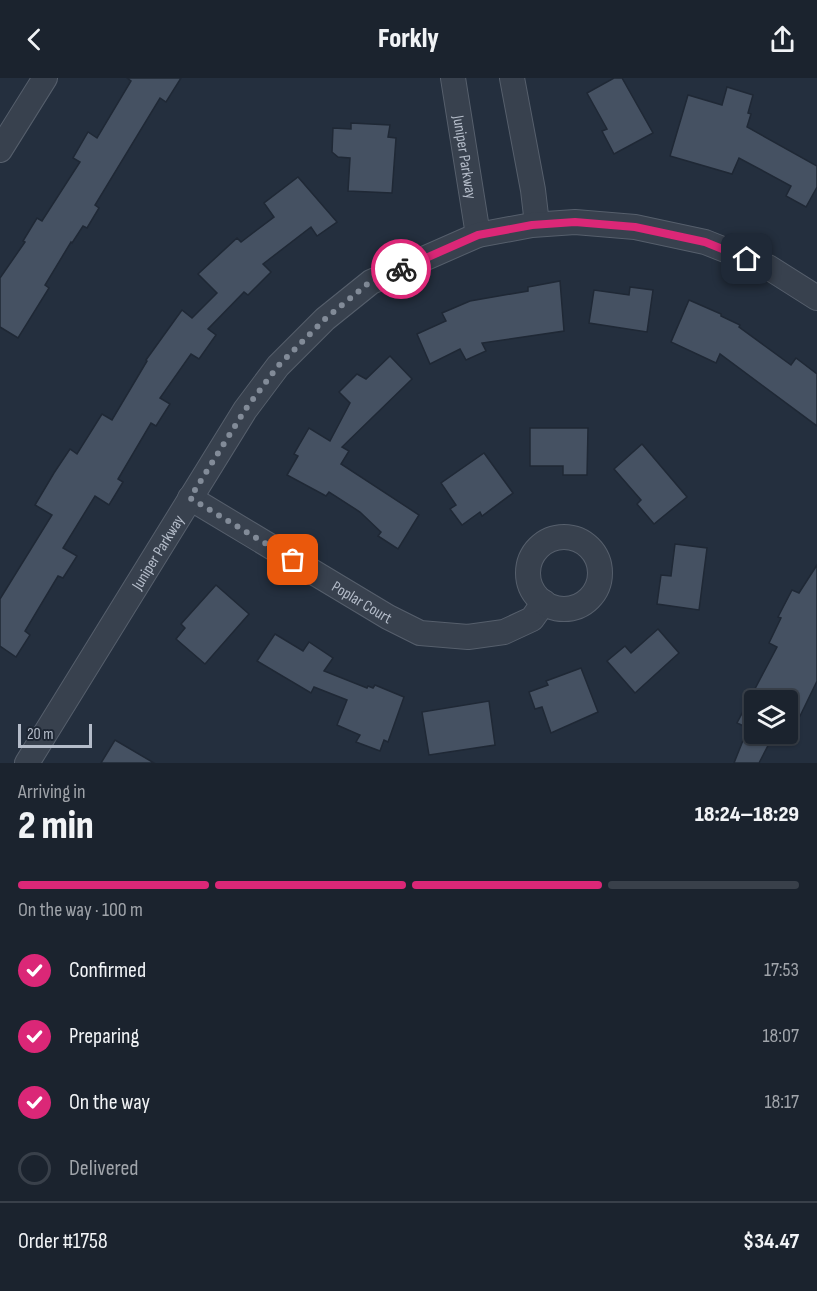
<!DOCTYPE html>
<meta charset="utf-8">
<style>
body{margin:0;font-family:"Sofia Sans Condensed",sans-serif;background:#242b36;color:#f1f3f6;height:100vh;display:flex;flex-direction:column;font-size:22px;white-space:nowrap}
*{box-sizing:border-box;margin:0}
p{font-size:20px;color:#a0a4aa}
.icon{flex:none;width:33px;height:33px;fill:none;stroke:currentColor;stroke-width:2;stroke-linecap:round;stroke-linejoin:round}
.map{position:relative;height:685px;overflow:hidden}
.sheet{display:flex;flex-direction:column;background:#1b232e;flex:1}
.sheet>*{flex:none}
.tools{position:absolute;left:744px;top:612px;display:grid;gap:12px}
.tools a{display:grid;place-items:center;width:54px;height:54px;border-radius:6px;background:#1b232e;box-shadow:0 2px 4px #0004,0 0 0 2px #39404a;font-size:30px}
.scale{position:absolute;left:18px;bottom:15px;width:74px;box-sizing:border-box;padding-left:6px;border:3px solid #b4bcc9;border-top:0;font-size:16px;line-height:21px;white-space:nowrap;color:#b4bcc9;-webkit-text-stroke:4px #1d2633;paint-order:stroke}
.pin{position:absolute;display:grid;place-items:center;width:51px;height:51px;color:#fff;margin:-26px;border-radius:12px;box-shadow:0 3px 9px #0006}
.courier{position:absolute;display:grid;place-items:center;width:60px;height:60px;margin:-30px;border:4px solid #db2777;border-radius:50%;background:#fff;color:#222;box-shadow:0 2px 8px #0007}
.head em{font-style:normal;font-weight:800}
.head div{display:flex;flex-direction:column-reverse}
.head{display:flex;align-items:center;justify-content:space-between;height:102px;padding:0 18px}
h1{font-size:39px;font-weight:800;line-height:45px}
.bar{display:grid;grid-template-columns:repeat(4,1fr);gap:9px 6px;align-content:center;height:72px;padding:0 18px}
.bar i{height:8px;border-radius:4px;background:#39404a}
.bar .selected{background:#db2777}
.bar p{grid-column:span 4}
.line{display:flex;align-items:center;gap:15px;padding:0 18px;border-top:2px solid #39404a}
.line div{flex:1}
ol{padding:0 18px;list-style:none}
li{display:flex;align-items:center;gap:18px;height:66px}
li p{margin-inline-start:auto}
li .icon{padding:6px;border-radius:50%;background:#db2777;color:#fff;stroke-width:4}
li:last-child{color:#a0a4aa}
li i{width:33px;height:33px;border:3px solid #39404a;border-radius:50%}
header{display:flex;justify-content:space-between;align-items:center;height:78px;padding:0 18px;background:#1b232e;font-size:27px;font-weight:800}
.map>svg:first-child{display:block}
.building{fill:#455162;stroke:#1f2835;stroke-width:1.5}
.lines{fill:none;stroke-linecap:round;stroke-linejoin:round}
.minor-casing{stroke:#565f6c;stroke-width:26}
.minor{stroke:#38414e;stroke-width:24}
.done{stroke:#828b98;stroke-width:6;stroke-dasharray:0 10.8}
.route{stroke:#db2777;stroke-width:8}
.labels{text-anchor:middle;stroke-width:4.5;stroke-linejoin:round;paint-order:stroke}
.street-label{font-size:16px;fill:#b4bcc9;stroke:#1d2633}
</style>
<header><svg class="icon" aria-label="back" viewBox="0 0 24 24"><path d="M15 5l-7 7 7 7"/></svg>Forkly<svg class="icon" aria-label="share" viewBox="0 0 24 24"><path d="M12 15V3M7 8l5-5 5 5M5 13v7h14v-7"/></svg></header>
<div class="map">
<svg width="817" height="685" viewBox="0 0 817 685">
<rect width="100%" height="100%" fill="#242f3e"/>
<g class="building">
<path d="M127,0H181L166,24L160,20L95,127L99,130L87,150L83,148L72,165L71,164L45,207L49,210L18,260L0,249V200L25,164L23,163L37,140L42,143L80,84L73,80L88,54L97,60L131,3Z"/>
<path d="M614,0H622L653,55L614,76L602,53L607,51L587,15Z"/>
<path d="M727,9L753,17L748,35L751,36L747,49L817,88V109L806,129L786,118L791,108L739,80L732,96L670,78L688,17L722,27Z"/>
<path d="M351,45L390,47L388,59L396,60L392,115L348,113L350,80L338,79L332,74L333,50L351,51Z"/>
<path d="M298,99L337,144L317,158L311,149L263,186L271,194L248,217L244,214L208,251L216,257L199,281L191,276L160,320L170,326L156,348L151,345L118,401L123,404L109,427L95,418L63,470L77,478L63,500L58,498L25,553L30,557L16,579L0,568V521L52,437L35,427L54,395L70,371L77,376L102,336L112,342L147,283L146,282L182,232L192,240L217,215L198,196L237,160L241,164L274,139L264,125Z"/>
<path d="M560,203L564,253L482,265L486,273L466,282L460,271L430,286L417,256L446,243L442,235L470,223L528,213V209Z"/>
<path d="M630,209L653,212L647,254L589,245L594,212L629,217Z"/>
<path d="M689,222L721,236V238L740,247L739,249L791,287L796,280L817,296V348L720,276L716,285L671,264Z"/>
<path d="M390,278L412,301L342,369L349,373L341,386L419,437L398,471L378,458L381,454L360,434L329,414L326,418L287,397L298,378L294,376L309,350L330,363L350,325L339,314L357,296L366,301Z"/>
<path d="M530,350H588L587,397H563V388H530Z"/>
<path d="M642,366L687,419L654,446L637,426L641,422L614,391Z"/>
<path d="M484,375L513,415L482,438L480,434L462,447L450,431L456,427L441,405Z"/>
<path d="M675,466L707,470L699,532L657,526L661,497L671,498Z"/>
<path d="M817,487V603L800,638L788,631V622H754V656H774L759,685H734L748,650L737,645L777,569L769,565L781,540L778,539L792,512L799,515Z"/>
<path d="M216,507L249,536L205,586L176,561L185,550L181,546Z"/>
<path d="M658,551L679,575L635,615L607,583L625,568L631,575Z"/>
<path d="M275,556L303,573L309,564L333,580L324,593L367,610L368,608L373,610L375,607L404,619L388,664L384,662L380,673L356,664L360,657L337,647L347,622L314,609L311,615L257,583Z"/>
<path d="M581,590L598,634L551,655L542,629L535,631L529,614L548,607L546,603Z"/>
<path d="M489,623L495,667L429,677L422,634Z"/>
<path d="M115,662L154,685H101Z"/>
</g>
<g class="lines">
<g class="minor-casing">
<g id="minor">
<path id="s1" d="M453,0L478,157"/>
<path d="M512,0L533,112L537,146"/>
<path d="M0,72L45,0"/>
<path id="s2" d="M190,420L388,539L420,555L468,559L504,554L532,541L544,524"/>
<circle cx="564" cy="495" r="36"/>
<path id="s3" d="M27,685L245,332L278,288L325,241L371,204L478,157L532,147L575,144L635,149L705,164L768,189L817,220"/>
</g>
</g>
<use href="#minor" class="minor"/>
</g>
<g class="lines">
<path class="done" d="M293,482L190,420L245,332L278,288L325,241L370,204L401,191"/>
<path class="route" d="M401,191L478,157L532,147L575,144L635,149L705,164L747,181"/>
</g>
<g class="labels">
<g class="street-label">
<text dy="6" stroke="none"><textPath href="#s1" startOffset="80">Juniper Parkway</textPath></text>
<text dy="6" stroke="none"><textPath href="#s3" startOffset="248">Juniper Parkway</textPath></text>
<text dy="6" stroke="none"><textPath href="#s2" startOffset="201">Poplar Court</textPath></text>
</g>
</g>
</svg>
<div class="tools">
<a><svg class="icon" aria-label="layers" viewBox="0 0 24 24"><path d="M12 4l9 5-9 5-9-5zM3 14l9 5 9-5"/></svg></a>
</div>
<div class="scale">20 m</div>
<div class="pin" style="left:293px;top:482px;background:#ea580c"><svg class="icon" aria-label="bag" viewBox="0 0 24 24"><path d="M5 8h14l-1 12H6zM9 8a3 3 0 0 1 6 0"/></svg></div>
<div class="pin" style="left:747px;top:181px;background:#1f2937"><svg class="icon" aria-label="home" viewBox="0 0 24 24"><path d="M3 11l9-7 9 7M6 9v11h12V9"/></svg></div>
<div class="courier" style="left:401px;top:191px"><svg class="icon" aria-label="bike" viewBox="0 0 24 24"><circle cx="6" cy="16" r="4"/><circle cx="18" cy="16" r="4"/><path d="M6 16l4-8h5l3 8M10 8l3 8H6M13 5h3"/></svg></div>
</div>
<section class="sheet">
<div class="head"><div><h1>2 min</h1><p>Arriving in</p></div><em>18:24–18:29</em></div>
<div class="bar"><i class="selected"></i><i class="selected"></i><i class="selected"></i><i></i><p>On the way · 100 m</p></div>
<ol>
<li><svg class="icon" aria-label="check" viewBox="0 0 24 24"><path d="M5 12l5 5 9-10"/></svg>Confirmed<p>17:53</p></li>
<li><svg class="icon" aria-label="check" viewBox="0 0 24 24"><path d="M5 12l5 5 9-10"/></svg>Preparing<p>18:07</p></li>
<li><svg class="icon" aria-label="check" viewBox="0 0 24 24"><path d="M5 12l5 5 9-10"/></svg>On the way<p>18:17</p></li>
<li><i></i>Delivered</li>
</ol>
<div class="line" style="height:78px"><div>Order #1758</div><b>$34.47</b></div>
</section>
